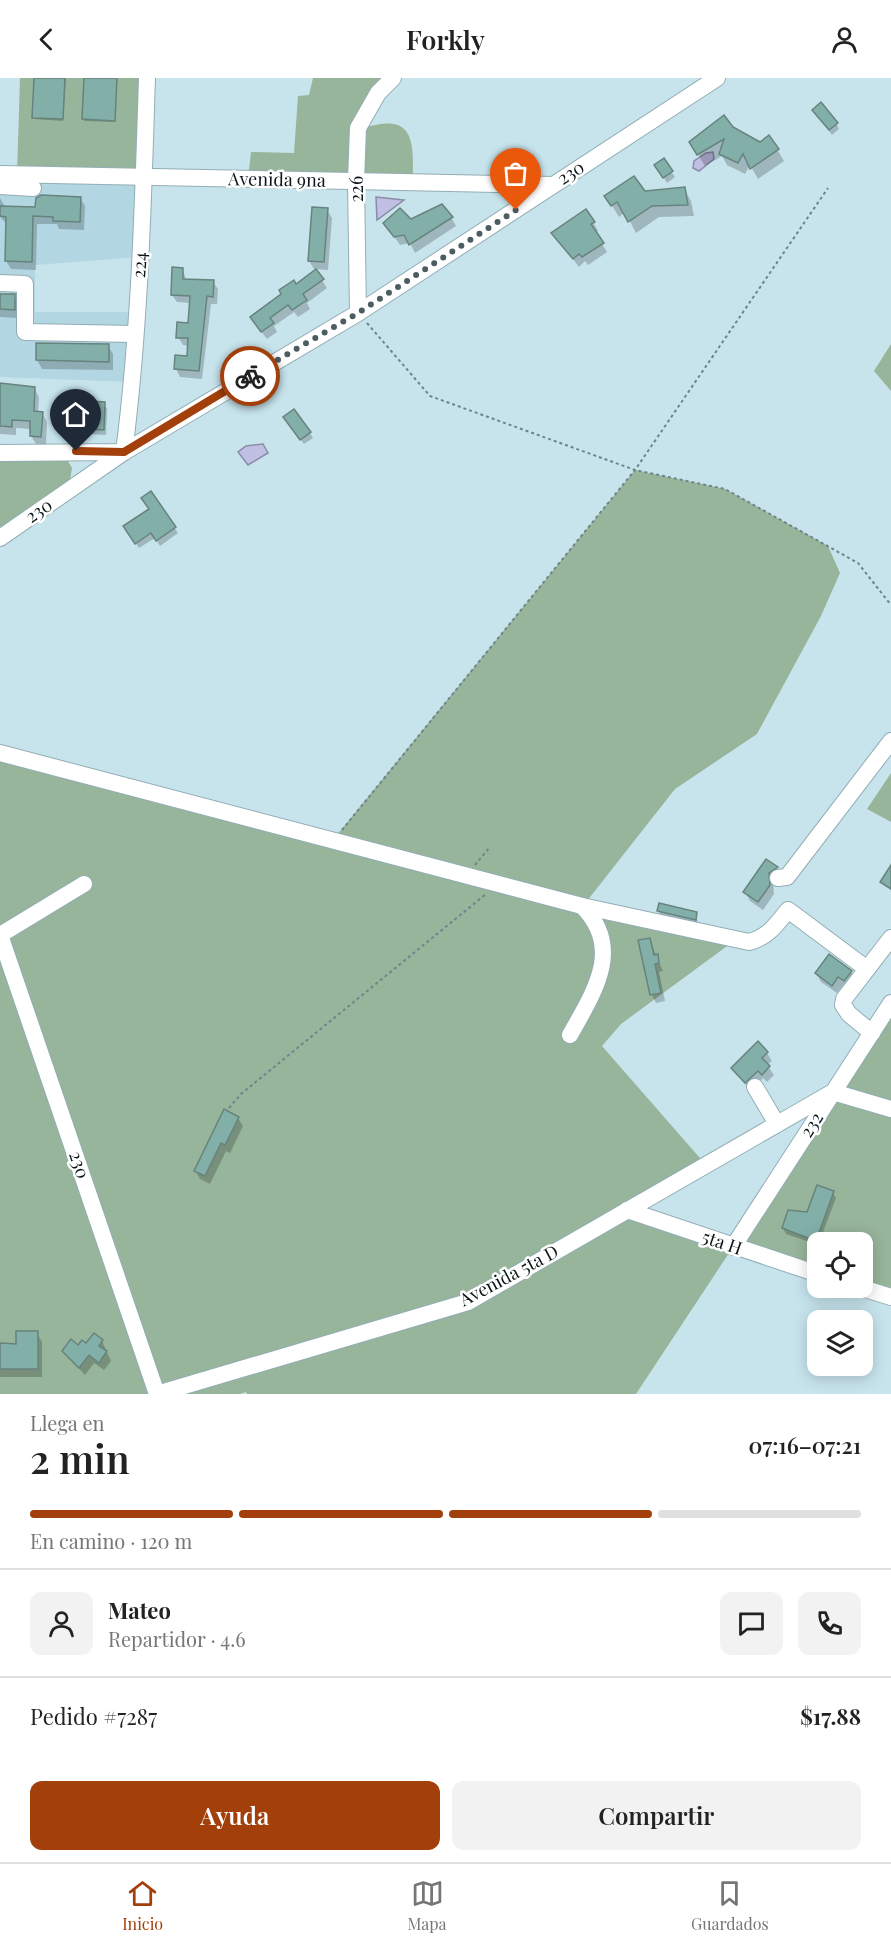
<!DOCTYPE html>
<html lang="es">
<meta charset="utf-8">
<style>
body{margin:0;font-family:"Playfair Display",serif;background:#f2f2f2;color:#222;height:100vh;display:flex;flex-direction:column;font-size:22px;white-space:nowrap}
*{box-sizing:border-box;margin:0}
p{font-size:20px;color:#767676}
.icon{flex:none;width:33px;height:33px;fill:none;stroke:currentColor;stroke-width:2;stroke-linecap:round;stroke-linejoin:round}
.map{position:relative;height:1316px;overflow:hidden}
.details{display:flex;flex-direction:column;background:#fff;flex:1}
.details>*{flex:none}
.buttons{position:absolute;left:807px;top:1154px;display:grid;gap:12px}
.buttons a{display:grid;place-items:center;width:66px;height:66px;border-radius:12px;background:#fff;box-shadow:0 3px 15px #0003;font-size:30px}
.pin{position:absolute;display:grid;place-items:center;width:51px;height:51px;color:#fff;margin:-62px -26px;border-radius:50% 50% 50% 0;rotate:-45deg;box-shadow:0 0 6px #0007}
.pin .icon{rotate:45deg}
.courier{position:absolute;display:grid;place-items:center;width:60px;height:60px;margin:-30px;border:4px solid #a33f0a;border-radius:50%;background:#fff;color:#222;box-shadow:0 2px 8px #0007}
.overview em{font-style:normal;font-weight:600}
.overview div{display:flex;flex-direction:column-reverse}
.overview{display:flex;align-items:center;justify-content:space-between;height:102px;padding:0 30px}
h1{font-size:39px;font-weight:600;line-height:45px}
.bar{display:grid;grid-template-columns:repeat(4,1fr);gap:9px 6px;align-content:center;height:72px;padding:0 30px}
.bar i{height:8px;border-radius:4px;background:#e0e0e0}
.bar .on{background:#a33f0a}
.bar p{grid-column:span 4}
.line{display:flex;align-items:center;gap:15px;padding:0 30px;border-top:2px solid #e0e0e0}
.line div{flex:1}
.round{display:grid;place-items:center;flex:none;width:63px;height:63px;border-radius:12px;background:#f2f2f2}
.button{display:flex;gap:12px;margin-top:auto;padding:12px 30px}
.button a{flex:1;height:69px;border-radius:12px;background:#a33f0a;color:#fff;font-size:24px;font-weight:600;line-height:69px;text-align:center}
.button a+a{background:#f2f2f2;color:#222}
header{display:flex;justify-content:space-between;align-items:center;height:78px;padding:0 30px;background:#fff;font-size:27px;font-weight:600}
.menu{display:flex;justify-content:space-around;align-items:center;height:84px;border-top:2px solid #e0e0e0;background:#fff;font-size:16px;color:#767676}
.menu a{display:grid;justify-items:center;gap:3px}
.menu .on{color:#a33f0a}
.map>svg:first-child{display:block}
.built{fill:#b2d7e2}
.green{fill:#97b59a}
.water{fill:#c1bfe4;stroke:#8a8ca6;stroke-width:1.5}
.shadow{fill:#0003}
.building{fill:#82b0a8;stroke:#67837e;stroke-width:1.5}
.lines{fill:none;stroke-linecap:round;stroke-linejoin:round}
.minor-casing{stroke:#92adb5;stroke-width:18}
.path{stroke:#6f848a;stroke-width:2;stroke-dasharray:3 3;stroke-linecap:butt}
.minor{stroke:#fff;stroke-width:16}
.done{stroke:#4c5d62;stroke-width:6;stroke-dasharray:0 10.8}
.route{stroke:#a33f0a;stroke-width:8}
.labels{text-anchor:middle;stroke-width:5;stroke-linejoin:round;paint-order:stroke}
.street-label{font-size:18px;fill:#0a1517;stroke:#fff}
</style>
<header><svg class="icon" aria-label="back" viewBox="0 0 24 24"><path d="M15 5l-7 7 7 7"/></svg>Forkly<svg class="icon" aria-label="person" viewBox="0 0 24 24"><circle cx="12" cy="8" r="4"/><path d="M4 21q1-7 8-7t8 7"/></svg></header>
<div class="map">
<svg width="891" height="1316" viewBox="0 0 891 1316">
<rect width="100%" height="100%" fill="#c7e4ed"/>
<path class="built" d="M0,96L144,99L141,179L35,187V234H137L132,304L0,299Z"/>
<g class="green">
<path d="M20,0H147L144,99L17,96Z"/>
<path d="M313,0H393L359,50C369,49 383,44 393,46C418,49 412,86 413,104L248,101L251,74L294,75L298,18L309,17Z"/>
<path d="M891,266V313L874,293Z"/>
<path d="M0,375L68,383L72,390L68,413L0,460Z"/>
<path d="M635,392L725,411L828,468L840,495L821,538L757,656L675,711L583,828L734,863L621,946L602,968L706,1087L628,1132L732,1169L891,925V1219L862,1209V1164H818L817,1196L733,1169L636,1316H247L246,1314L240,1316H0V675L332,763Z"/>
<path d="M891,695V744L867,731Z"/>
</g>
<g class="water">
<path d="M713,74L714,81L699,93L693,90L694,83L706,75Z"/>
<path d="M376,119L404,122L377,142Z"/>
<path d="M263,366L268,375L248,387L238,374L246,368Z"/>
</g>
<g class="shadow">
<path d="M35,0H66L63,43L34,41Z"/>
<path d="M85,0H117L115,44L84,43Z"/>
<path d="M813,32L836,45L839,51L832,57Z"/>
<path d="M732,50L777,71L784,83L758,101L750,87L745,96L727,87L722,78L705,88L691,65Z"/>
<path d="M663,82L675,99L667,105L659,92Z"/>
<path d="M684,111L691,123L694,138L659,139L636,155L625,134L619,139L606,118Z"/>
<path d="M0,120L5,129L37,130L80,120L85,128L84,152L59,151L57,146H37L36,192L11,191L6,183L7,146L0,139Z"/>
<path d="M327,132L332,140L328,192L314,191L309,183Z"/>
<path d="M451,139L456,148L415,175L410,165L400,167L385,145Z"/>
<path d="M593,144L598,153L595,155L607,174L588,187L585,183L579,189L553,155Z"/>
<path d="M182,191L187,203L213,204L218,211L217,226H211L202,301L180,299L176,291L189,280V268L183,267L178,259L190,247L191,225L177,224L172,217Z"/>
<path d="M322,202L327,210L307,225L310,231L298,239L294,234L274,248L277,254L267,261L257,248L296,208Z"/>
<path d="M0,217L14,218L18,226V240L0,239Z"/>
<path d="M37,266L108,268L113,276V292L42,291L37,282Z"/>
<path d="M0,307L34,310L39,319L38,335H42L47,344L46,367L36,366L31,358V351L16,350V357L0,356Z"/>
<path d="M104,326L107,331L106,357L91,356L87,351Z"/>
<path d="M288,345L310,355L313,360L304,366Z"/>
<path d="M151,415L178,455L160,468L155,460L139,470L128,454L150,431Z"/>
<path d="M766,783L777,790L782,799L773,804L774,816L763,832L750,823L745,814Z"/>
<path d="M658,833L696,836L698,846L661,838Z"/>
<path d="M649,861L663,893L659,894L665,923L656,925L652,917Z"/>
<path d="M851,894L856,903L850,911L844,906L837,915L821,904L816,895Z"/>
<path d="M767,975L772,983L767,987L774,997L767,1004L763,1000L751,1013L732,991Z"/>
<path d="M238,1040L243,1048L230,1075L226,1073L210,1106L200,1101L195,1092Z"/>
<path d="M833,1115L836,1120L818,1167L786,1156L783,1150L808,1136Z"/>
<path d="M37,1255L42,1264V1299H0V1267H17Z"/>
<path d="M102,1263L111,1283L104,1292L94,1285L85,1297L64,1274Z"/>
</g>
<g class="building">
<path d="M34,0H65L63,41L32,40Z"/>
<path d="M84,0H117L115,43L82,41Z"/>
<path d="M821,24L838,45L829,52L812,32Z"/>
<path d="M724,37L733,49L760,64L769,57L779,71L750,91L743,76L738,85L719,76L724,61L697,77L689,64Z"/>
<path d="M664,80L673,93L663,100L654,87Z"/>
<path d="M634,98L645,113L685,109L688,127L652,128L628,144L617,124L611,128L604,118Z"/>
<path d="M41,117L81,119L80,144L53,143V139L33,138L32,184L5,183L6,139L0,138V128L35,129L36,120Z"/>
<path d="M442,126L453,139L409,167L404,157L394,159L383,145L400,130L411,141Z"/>
<path d="M312,129L328,130L324,184L308,183Z"/>
<path d="M586,131L595,144L591,146L604,165L582,179L579,176L573,181L551,155Z"/>
<path d="M172,189L183,190V201L214,202L213,219L207,218L199,293L174,291L175,277L187,278L188,260H176L177,244L188,245L190,218L171,217Z"/>
<path d="M316,191L324,201L303,216L307,222L292,232L288,227L270,240L274,245L261,254L250,239L281,216L279,212L294,202L296,206Z"/>
<path d="M0,216H15V232L0,231Z"/>
<path d="M36,265L109,266V284L36,282Z"/>
<path d="M0,305L35,309L34,333L43,334L41,359L30,358V343L12,342V349L0,348Z"/>
<path d="M87,323L105,324L104,352L86,351Z"/>
<path d="M294,331L311,354L300,362L283,339Z"/>
<path d="M151,413L176,449L156,463L151,455L135,466L123,448L149,431L141,420Z"/>
<path d="M766,781L778,789L769,795L770,807L758,824L743,814Z"/>
<path d="M891,787V811L880,804Z"/>
<path d="M659,825L697,834L696,842L657,833Z"/>
<path d="M650,860L654,877L658,876L659,885L655,886L661,915L650,917L638,862Z"/>
<path d="M829,876L852,893L844,903L838,899L832,908L815,895Z"/>
<path d="M758,963L768,974L762,980L770,988L762,997L758,993L745,1005L731,990Z"/>
<path d="M224,1031L239,1039L225,1067L221,1065L205,1098L194,1093Z"/>
<path d="M817,1107L834,1113L816,1163L782,1150L788,1132L807,1134Z"/>
<path d="M16,1253H38V1291H0V1265L16,1266Z"/>
<path d="M94,1255L103,1262L99,1268L107,1273L99,1285L89,1277L79,1290L62,1273L71,1261L78,1267L82,1262L86,1265Z"/>
</g>
<g class="lines">
<g class="minor-casing">
<g id="minor">
<path d="M0,96L553,107"/>
<path d="M0,108L33,110"/>
<path d="M0,205L25,206V254L135,256"/>
<path d="M358,235L356,103L358,50L378,15L393,0"/>
<path d="M0,375L124,374C140,250 143,125 147,0"/>
<path d="M0,460L124,374L358,235L717,0"/>
<path d="M0,675L582,828C624,870 594,914 570,957"/>
<path d="M778,800L787,799L891,663"/>
<path d="M582,828L749,864C768,859 776,847 788,832L867,891"/>
<path d="M0,857L157,1316"/>
<path d="M0,857L84,806"/>
<path d="M872,955L849,936L843,927L844,921L891,860"/>
<path d="M755,1009L777,1046"/>
<path d="M627,1132L818,1196"/>
<path d="M733,1169L891,925"/>
<path d="M859,1209L891,1219"/>
<path d="M157,1316L468,1224L833,1014L891,1031"/>
</g>
</g>
<g class="path">
<path d="M367,245L430,318L635,392L725,411L858,485L891,527"/>
<path d="M342,752L635,392L828,110"/>
<path d="M475,787L490,769"/>
<path d="M229,1030L241,1016L486,816"/>
</g>
<use href="#minor" class="minor"/>
</g>
<g class="lines">
<path class="done" d="M250,298L358,235L516,132"/>
<path class="route" d="M76,373L124,374L250,298"/>
</g>
<g class="labels">
<g class="street-label">
<text transform="translate(571 95) rotate(-33)" y="6">230</text>
<text transform="translate(277 102) rotate(1)" y="6">Avenida 9na</text>
<text transform="translate(357 111) rotate(-90)" y="6">226</text>
<text transform="translate(140 187) rotate(-86)" y="6">224</text>
<text transform="translate(39 433) rotate(-35)" y="6">230</text>
<text transform="translate(812 1047) rotate(-57)" y="6">232</text>
<text transform="translate(79 1087) rotate(71)" y="6">230</text>
<text transform="translate(722 1165) rotate(19)" y="6">5ta H</text>
<text transform="translate(509 1198) rotate(-28)" y="6">Avenida 5ta D</text>
</g>
</g>
</svg>
<div class="buttons">
<a><svg class="icon" aria-label="locate" viewBox="0 0 24 24"><circle cx="12" cy="12" r="6"/><path d="M12 2v4M12 18v4M2 12h4M18 12h4"/></svg></a>
<a><svg class="icon" aria-label="layers" viewBox="0 0 24 24"><path d="M12 4l9 5-9 5-9-5zM3 14l9 5 9-5"/></svg></a>
</div>
<div class="pin" style="left:516px;top:132px;background:#ea580c"><svg class="icon" aria-label="bag" viewBox="0 0 24 24"><path d="M5 8h14l-1 12H6zM9 8a3 3 0 0 1 6 0"/></svg></div>
<div class="pin" style="left:76px;top:373px;background:#1f2937"><svg class="icon" aria-label="home" viewBox="0 0 24 24"><path d="M3 11l9-7 9 7M6 9v11h12V9"/></svg></div>
<div class="courier" style="left:250px;top:298px"><svg class="icon" aria-label="bike" viewBox="0 0 24 24"><circle cx="6" cy="16" r="4"/><circle cx="18" cy="16" r="4"/><path d="M6 16l4-8h5l3 8M10 8l3 8H6M13 5h3"/></svg></div>
</div>
<section class="details">
<div class="overview"><div><h1>2 min</h1><p>Llega en</p></div><em>07:16–07:21</em></div>
<div class="bar"><i class="on"></i><i class="on"></i><i class="on"></i><i></i><p>En camino · 120 m</p></div>
<div class="line" style="height:108px"><a class="round"><svg class="icon" aria-label="person" viewBox="0 0 24 24"><circle cx="12" cy="8" r="4"/><path d="M4 21q1-7 8-7t8 7"/></svg></a><div><b>Mateo</b><p>Repartidor · 4.6</p></div><a class="round"><svg class="icon" aria-label="chat" viewBox="0 0 24 24"><path d="M4 5h16v11H9l-5 4z"/></svg></a><a class="round"><svg class="icon" aria-label="phone" viewBox="0 0 24 24"><path d="M5 4h4l2 5-3 2q2 4 5 5l2-3 5 2v4C11 20 4 13 5 4z"/></svg></a></div>
<div class="line" style="height:78px"><div>Pedido #7287</div><b>$17.88</b></div>
<div class="button"><a>Ayuda</a><a>Compartir</a></div>
</section>
<nav class="menu">
<a class="on"><svg class="icon" aria-label="home" viewBox="0 0 24 24"><path d="M3 11l9-7 9 7M6 9v11h12V9"/></svg>Inicio</a>
<a><svg class="icon" aria-label="map" viewBox="0 0 24 24"><path d="M3 6l6-2 6 2 6-2v14l-6 2-6-2-6 2zM9 4v14M15 6v14"/></svg>Mapa</a>
<a><svg class="icon" aria-label="saved" viewBox="0 0 24 24"><path d="M7 4h10v16l-5-4-5 4z"/></svg>Guardados</a>
</nav>
